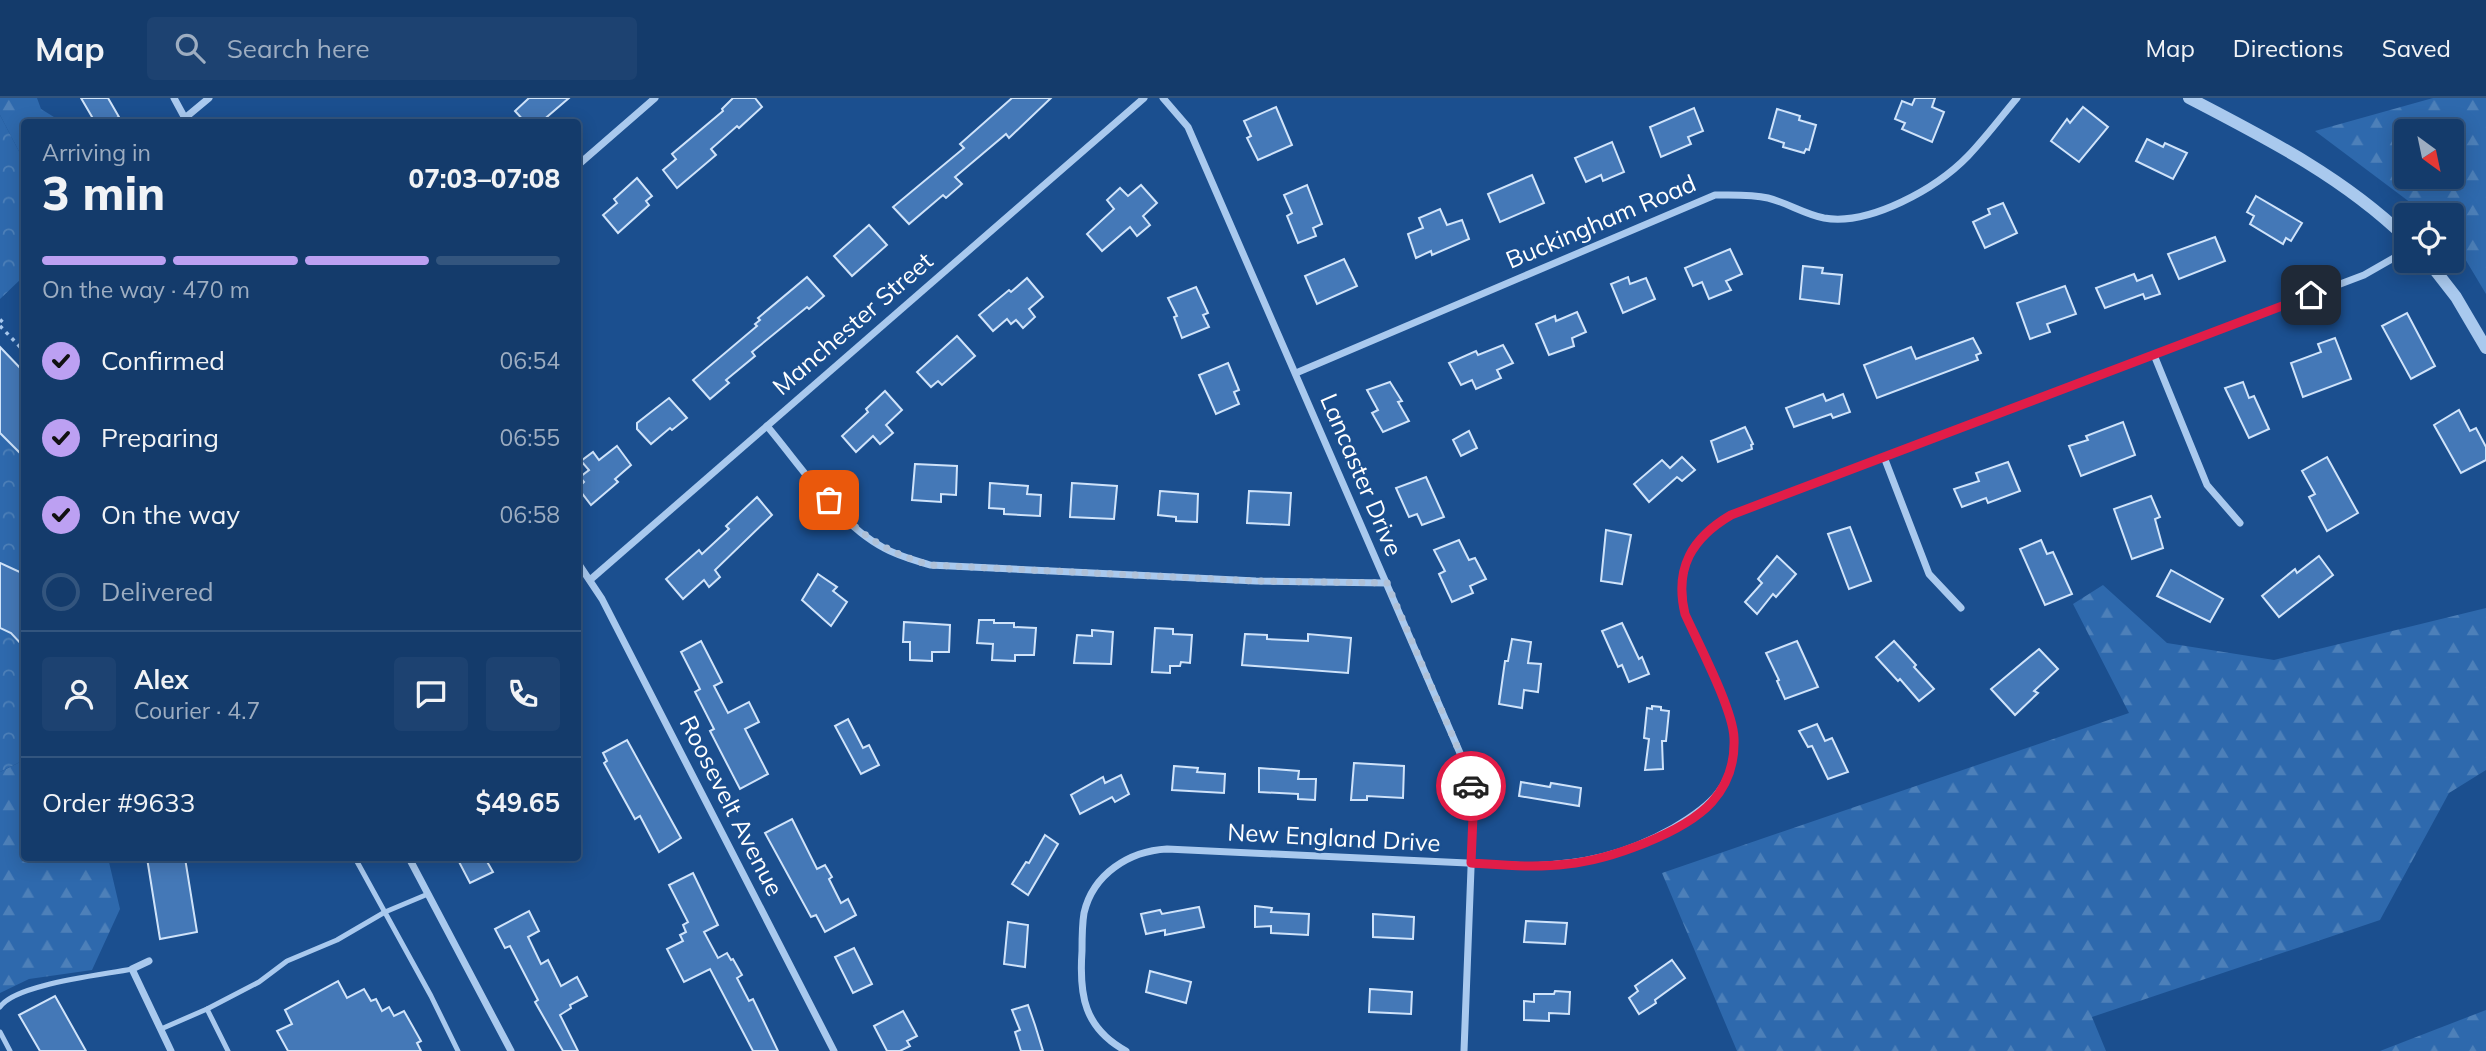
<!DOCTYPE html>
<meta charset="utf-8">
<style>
body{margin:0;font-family:Mulish,sans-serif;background:#1d4271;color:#f1f3f6;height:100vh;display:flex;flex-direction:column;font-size:26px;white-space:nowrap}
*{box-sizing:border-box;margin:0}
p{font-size:23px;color:#9dadc1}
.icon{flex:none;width:38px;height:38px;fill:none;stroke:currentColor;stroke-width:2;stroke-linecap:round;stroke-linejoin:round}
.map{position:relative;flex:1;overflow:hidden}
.side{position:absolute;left:21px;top:21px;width:560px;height:742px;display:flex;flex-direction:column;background:#143b6b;border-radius:7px;box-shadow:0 4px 18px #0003,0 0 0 2px #33557e}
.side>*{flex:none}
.needle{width:46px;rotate:147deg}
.controls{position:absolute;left:2394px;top:21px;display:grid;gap:14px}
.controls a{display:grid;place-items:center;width:70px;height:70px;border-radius:7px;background:#143b6b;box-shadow:0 4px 18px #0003,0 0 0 2px #33557e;font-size:35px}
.pin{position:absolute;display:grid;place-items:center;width:60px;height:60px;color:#fff;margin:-30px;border-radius:14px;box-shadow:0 4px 10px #0006}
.courier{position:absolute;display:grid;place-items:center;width:70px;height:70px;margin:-35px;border:5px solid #e11d48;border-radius:50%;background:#fff;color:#222;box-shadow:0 2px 9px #0007}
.overview em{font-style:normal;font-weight:800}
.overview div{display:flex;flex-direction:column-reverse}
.overview{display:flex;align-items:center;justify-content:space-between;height:119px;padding:0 21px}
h1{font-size:46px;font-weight:800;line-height:52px}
.bar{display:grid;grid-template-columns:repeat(4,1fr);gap:10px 7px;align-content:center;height:84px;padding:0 21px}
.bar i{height:9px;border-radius:5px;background:#33557e}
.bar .on{background:#bca0f2}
.bar p{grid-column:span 4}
.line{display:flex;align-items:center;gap:18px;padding:0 21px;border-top:2px solid #33557e}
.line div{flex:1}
.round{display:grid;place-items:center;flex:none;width:74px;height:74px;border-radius:7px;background:#1d4271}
ol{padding:0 21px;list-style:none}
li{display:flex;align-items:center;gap:21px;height:77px}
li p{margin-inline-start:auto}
li .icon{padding:7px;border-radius:50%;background:#bca0f2;color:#111;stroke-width:4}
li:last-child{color:#9dadc1}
li i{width:38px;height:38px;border:4px solid #33557e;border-radius:50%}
header{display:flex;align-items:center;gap:42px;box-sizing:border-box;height:98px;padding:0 35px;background:#143b6b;border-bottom:2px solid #33557e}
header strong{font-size:33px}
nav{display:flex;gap:38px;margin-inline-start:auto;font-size:24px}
.search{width:490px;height:63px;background:#1d4271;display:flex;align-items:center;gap:18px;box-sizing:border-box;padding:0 24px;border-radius:7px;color:#9dadc1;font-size:26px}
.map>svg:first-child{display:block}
.forest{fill:url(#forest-firs);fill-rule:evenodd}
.park{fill:url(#park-crowns)}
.building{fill:#4478b7;stroke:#cfe3fa;stroke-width:2}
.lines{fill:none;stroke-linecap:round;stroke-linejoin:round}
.path{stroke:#a9c9ee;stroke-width:3.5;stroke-dasharray:3.5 5;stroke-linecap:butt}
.service{stroke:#a9c9ee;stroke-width:5}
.minor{stroke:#a9c9ee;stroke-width:7}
.tertiary{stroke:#a9c9ee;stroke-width:12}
.done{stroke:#afc1d8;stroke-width:7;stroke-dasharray:0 12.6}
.route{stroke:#e11d48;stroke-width:9}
.labels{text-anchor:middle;stroke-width:5;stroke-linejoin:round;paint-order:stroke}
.street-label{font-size:24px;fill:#fff;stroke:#1b4f8f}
</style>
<header>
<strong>Map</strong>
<div class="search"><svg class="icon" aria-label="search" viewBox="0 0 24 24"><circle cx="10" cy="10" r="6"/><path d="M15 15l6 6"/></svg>Search here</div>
<nav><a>Map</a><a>Directions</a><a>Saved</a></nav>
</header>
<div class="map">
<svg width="2486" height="953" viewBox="0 0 2486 953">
<defs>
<pattern id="forest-firs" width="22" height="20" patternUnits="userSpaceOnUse" patternTransform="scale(1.75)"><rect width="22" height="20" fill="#2e69ad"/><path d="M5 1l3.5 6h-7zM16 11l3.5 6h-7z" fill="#4d80b9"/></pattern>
<pattern id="park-crowns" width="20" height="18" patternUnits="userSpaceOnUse" patternTransform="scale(1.75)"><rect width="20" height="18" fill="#2e69ad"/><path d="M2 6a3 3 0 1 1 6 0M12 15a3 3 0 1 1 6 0" fill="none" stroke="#4d80b9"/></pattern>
</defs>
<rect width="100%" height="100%" fill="#1b4f8f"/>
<g class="forest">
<path d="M0,0H37L41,11L62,24H24V63L0,17Z"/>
<path d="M2433,0H2486V196L2452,139V117H2427L2315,33ZM2452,33V79H2406V33Z"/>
<path d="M2103,487L2167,545L2274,562L2486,510V672L2449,695L2380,822L2092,919L2106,953H1737L1662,775L2129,615L2073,506Z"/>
<path d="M24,662V760H108L120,811L92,872L29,881L0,895V674Z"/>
<path d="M2486,912V953H2380Z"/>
</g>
<g class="park">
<path d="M0,17L24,63V178L0,201Z"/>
<path d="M0,335L24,359V476L0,465Z"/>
<path d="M0,530L11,535L24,549V662L0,674Z"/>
</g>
<g class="building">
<path d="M81,0H108L119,19L108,24H95Z"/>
<path d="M529,0H569L541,24H525L515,13Z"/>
<path d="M733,0H755L762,9L739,30L737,28L711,51L716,57L677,90L663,72L676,61L672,56L723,13L722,11Z"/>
<path d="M1012,0H1051L1009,40L1006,36L955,79L962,86L946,100L943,97L909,126L893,109L964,50L960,46Z"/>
<path d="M1915,0H1935L1932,9L1944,14L1932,44L1902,31L1905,25L1895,21L1902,3L1912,7Z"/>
<path d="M1276,9L1292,47L1258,62L1247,40L1251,38L1244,23Z"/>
<path d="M2083,9L2108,29L2079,64L2051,43L2067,21L2070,25Z"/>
<path d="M1694,10L1703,33L1688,39L1691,46L1661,59L1650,29Z"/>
<path d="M1777,11L1800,18L1799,22L1816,27L1809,52L1806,51L1804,55L1783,49L1784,45L1769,40Z"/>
<path d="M2147,41L2163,49L2165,45L2187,55L2173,81L2136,63Z"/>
<path d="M1612,44L1624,74L1603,83L1601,77L1586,84L1575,60Z"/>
<path d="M1532,77L1544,105L1500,124L1488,96Z"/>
<path d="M637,80L652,98L646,103L649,107L618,135L603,117L617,105L614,101Z"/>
<path d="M1141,87L1157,105L1143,118L1150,127L1137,138L1130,129L1102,153L1087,136L1114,111L1107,102L1120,90L1128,98Z"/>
<path d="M1307,87L1322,126L1313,130L1316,138L1298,145L1287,118L1292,115L1284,97Z"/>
<path d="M2256,98L2302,125L2291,143L2286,140L2283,146L2250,126L2254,118L2247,114Z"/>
<path d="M2003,105L2017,135L1985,150L1973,124L1990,116L1988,111Z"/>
<path d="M1440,111L1447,127L1462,122L1469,141L1432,157L1431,153L1416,160L1408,136L1423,130L1419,120Z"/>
<path d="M869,127L887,147L852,178L834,158Z"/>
<path d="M2215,139L2225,163L2179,181L2168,156Z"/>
<path d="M1730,151L1742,176L1726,183L1731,192L1709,201L1702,184L1693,188L1685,170Z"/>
<path d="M1344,161L1357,188L1317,206L1305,178Z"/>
<path d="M1803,168L1823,170L1822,175L1842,177L1839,206L1800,201Z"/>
<path d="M2134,176L2137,183L2152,177L2160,196L2145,201L2143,196L2105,210L2096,190Z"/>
<path d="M807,179L824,198L809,211L807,209L752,254L755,258L726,282L729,285L710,301L693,282L757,228L755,226L760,222L758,220Z"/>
<path d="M1628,179L1630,186L1646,180L1655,201L1623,215L1611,186Z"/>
<path d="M1027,180L1043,199L1029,211L1035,219L1023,230L1016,222L1011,226L1007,221L993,233L979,217L1009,192L1011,194Z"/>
<path d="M2065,188L2076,216L2047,226L2050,234L2030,241L2017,205Z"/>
<path d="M1196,189L1208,215L1203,217L1209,229L1182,240L1174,219L1177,218L1168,200Z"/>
<path d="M1577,214L1586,234L1572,240L1574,248L1549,257L1536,226L1555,218L1556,223Z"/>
<path d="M2407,215L2435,268L2411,281L2382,228Z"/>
<path d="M957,238L975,258L942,287L938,283L931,289L917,274Z"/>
<path d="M1973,240L1981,255L1976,257L1978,262L1877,300L1864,267L1911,249L1916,261Z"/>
<path d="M2335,240L2351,281L2303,299L2291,265L2321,254L2318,246Z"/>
<path d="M1503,247L1513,265L1497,272L1501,280L1476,291L1472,282L1461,287L1449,265L1476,253L1478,257Z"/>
<path d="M0,249L24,274V359L0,335Z"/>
<path d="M1228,265L1239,292L1234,294L1239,306L1216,316L1199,277Z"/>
<path d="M1390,284L1402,303L1398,304L1409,323L1383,334L1372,315L1378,312L1367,292Z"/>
<path d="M2243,284L2249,300L2254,298L2269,331L2249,340L2225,290Z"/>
<path d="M885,293L902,312L886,327L893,335L880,346L873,338L856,354L842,338L868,314L866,311Z"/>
<path d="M1823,296L1826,303L1843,296L1850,314L1833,320L1831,316L1794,329L1786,310Z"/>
<path d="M669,300L687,320L672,332L670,330L651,346L637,331V325Z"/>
<path d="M2459,312L2470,333L2476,330L2486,349V362L2461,375L2434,327Z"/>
<path d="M2123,324L2135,357L2081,378L2069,348L2088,342L2086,338Z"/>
<path d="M1745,329L1753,346L1751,347L1752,351L1718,364L1711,343Z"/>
<path d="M1469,333L1477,350L1461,358L1453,342Z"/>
<path d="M617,348L631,367L615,381L618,384L591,407L578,390L584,384L580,379L589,372L581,363L593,354L599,362Z"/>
<path d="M1682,359L1695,372L1682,383L1677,379L1649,404L1634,386L1662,362L1670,370Z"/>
<path d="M2327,359L2358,415L2327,433L2309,399L2315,396L2302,373Z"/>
<path d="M2008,364L2020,393L1988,405L1986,400L1962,409L1954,391L1979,383L1976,375Z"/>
<path d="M915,366L957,368L956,397L941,396V404L912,402Z"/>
<path d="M1426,379L1444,419L1422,427L1417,416L1409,419L1396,390Z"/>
<path d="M990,385L1028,388L1027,396L1041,397L1040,418L1004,416V411L989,410Z"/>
<path d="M1072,385L1117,388L1114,421L1070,419Z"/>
<path d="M1160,393L1198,396L1197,424L1176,423V419L1158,417Z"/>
<path d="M1249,393L1291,395L1289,427L1247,425Z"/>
<path d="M2151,398L2160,419L2155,421L2163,450L2132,461L2114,411Z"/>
<path d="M757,399L772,417L715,472L720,479L709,489L704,482L683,501L666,481L699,452L702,456L729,431L726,428Z"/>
<path d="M1850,429L1871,483L1849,491L1828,436Z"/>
<path d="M1606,432L1631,437L1622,486L1601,483Z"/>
<path d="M1459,442L1469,462L1475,460L1486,481L1470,488L1473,495L1452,504L1439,476L1445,473L1434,452Z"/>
<path d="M2041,442L2047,456L2053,454L2072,496L2045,507L2020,451Z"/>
<path d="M1777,458L1796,476L1776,499L1773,496L1757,516L1745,504L1762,485L1758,481Z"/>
<path d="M2319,458L2333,477L2279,519L2262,498L2295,471L2297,475Z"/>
<path d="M0,465L24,476V549L11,535L0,530Z"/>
<path d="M2171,472L2223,501L2210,524L2157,498Z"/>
<path d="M818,476L837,489L833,493L847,504L831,528L802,502Z"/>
<path d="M979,522H994V525H1014V529L1036,530L1034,557H1015V563L992,562L993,546L977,545Z"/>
<path d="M904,524L950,527L949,554H932V563L910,562V544H903Z"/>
<path d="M1622,525L1639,561L1642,559L1649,576L1629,584L1622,567L1618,569L1602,533Z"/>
<path d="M1155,530L1173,531V536L1192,537L1190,565L1181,564L1180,568H1170V575L1152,574Z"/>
<path d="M1092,532L1113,534L1111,566L1074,565L1077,537L1092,538Z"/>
<path d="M1245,536L1267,537V541L1308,543V536L1351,540L1348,575L1242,567Z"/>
<path d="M1512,541L1531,544L1528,565L1541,566L1538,594L1524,592L1522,610L1499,606L1505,563H1508Z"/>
<path d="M701,543L722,584L714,588L728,615L749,604L759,624L745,631L768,676L740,691L710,633L714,631L695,594L700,591L681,554Z"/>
<path d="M1797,543L1818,589L1785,601L1777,583L1779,582L1766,555Z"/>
<path d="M1894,543L1916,567L1914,569L1934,591L1919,603L1900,581L1898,583L1876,559Z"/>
<path d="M2039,551L2058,571L2034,593L2038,595L2015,617L1991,591Z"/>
<path d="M1652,608L1661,609V612L1669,613L1666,643H1662L1663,671L1645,672L1649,641L1644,640L1647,610L1652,611Z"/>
<path d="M848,621L863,650L869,647L879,667L861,676L835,628Z"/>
<path d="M1817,626L1825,643L1832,640L1848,674L1828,681L1812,648L1808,649L1799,633Z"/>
<path d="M627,642L681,740L659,754L640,718L635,721L604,665L607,663L603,655Z"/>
<path d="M1354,665L1404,668L1403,700L1367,698V702H1351Z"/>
<path d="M1174,668L1198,670L1197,674L1225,676L1224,695L1172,692Z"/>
<path d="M1259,670L1299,673L1298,681H1316L1315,702L1298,701V696L1259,694Z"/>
<path d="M1121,677L1129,696L1115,704L1112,699L1080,716L1071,697L1103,679L1105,685Z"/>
<path d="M1521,684L1550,689L1551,685L1581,690L1579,708L1519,698Z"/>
<path d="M792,721L817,771L825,767L832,779L829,781L841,805L848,801L856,817L825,834L816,817L811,819L765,735Z"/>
<path d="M1045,737L1058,746L1028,797L1012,786L1026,764L1029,765Z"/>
<path d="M147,760H185L197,834L160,841Z"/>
<path d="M457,760H485L493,774L470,785Z"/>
<path d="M693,775L718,827L704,834L718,860L727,855L731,862L733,861L742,877L737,880L749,903L753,901L778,953H753L710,871L684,884L667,851L683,843L680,837L686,834L683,827L688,824L669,787Z"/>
<path d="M1255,808L1272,810L1271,814L1309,816L1308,837L1271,835V828L1255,829Z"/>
<path d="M1199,809L1204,829L1165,837V832L1146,836L1141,816L1160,812L1162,816Z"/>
<path d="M529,813L539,833L528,839L541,866L548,862L561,888L577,879L587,898L570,907L571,910L560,917L578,953H563L535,904L538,902L510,848L505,850L495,831Z"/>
<path d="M1373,816L1414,819L1413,841L1373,839Z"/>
<path d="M1526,823L1567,825L1565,846L1524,844Z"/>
<path d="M1008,824L1028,827L1025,869L1004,866Z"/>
<path d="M854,850L872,886L853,895L835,859Z"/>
<path d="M1672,862L1685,880L1655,902L1656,905L1639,916L1629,900L1638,893L1635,888Z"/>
<path d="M1150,873L1191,884L1186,905L1146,894Z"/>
<path d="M338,883L347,900L364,891L371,903L376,901L382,913L389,909L394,918L404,913L421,943L417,945L421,953H288L277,933L292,926L285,912Z"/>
<path d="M1370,891L1412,894L1411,916L1369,914Z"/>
<path d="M1555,893L1570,894L1569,916L1549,915V923L1524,922V903L1534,904V896H1554Z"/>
<path d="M55,898L86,953H40L19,917Z"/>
<path d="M1028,907L1035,927L1043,953H1021L1015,934L1020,932L1012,912Z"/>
<path d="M903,913L917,938L907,943L910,948L900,953H887L874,928Z"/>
</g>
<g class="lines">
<g class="path">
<path d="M0,224L3,221"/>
<path d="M0,228L24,253"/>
</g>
<g class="service">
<path d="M355,760L431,898L458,953"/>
<path d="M0,909C15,886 103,877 132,871"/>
<path d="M207,911L228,953"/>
<path d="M161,931L207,911L259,884L287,863L337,842L385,814L428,796"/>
<path d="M0,934L10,953"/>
</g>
<g class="minor">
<path d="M174,0L187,24"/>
<path d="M1163,0L1188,29L1460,655L1470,683L1473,718L1464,953"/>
<path d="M185,20L209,0"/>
<path d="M578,67L655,0"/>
<path d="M2154,257L2207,387L2240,425"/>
<path d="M1296,275L1715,97C1732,97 1751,96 1768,100C1788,105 1804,116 1824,120C1870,128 1937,90 1968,58C1986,39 2001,19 2017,0"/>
<path d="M767,328C800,367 838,426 884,450C898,458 914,462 930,467L1256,483L1387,485"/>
<path d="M1884,359L1929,476L1961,510"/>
<path d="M578,465L602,501L834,953"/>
<path d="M590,482L1144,0"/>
<path d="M409,760L511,953"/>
<path d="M149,863L132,871L171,953"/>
<path d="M1126,953C1084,930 1079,897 1082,853C1082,841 1082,827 1084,815C1093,776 1129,753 1167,751L1530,768C1584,766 1625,757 1673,730C1711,708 1735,688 1734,640C1733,610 1698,545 1685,516C1675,470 1691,440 1731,417L2364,177L2406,153"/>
</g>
<g class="tertiary">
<path d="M2189,0C2266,40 2343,79 2406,140"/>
<path d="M2428,163L2456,199L2486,250"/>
</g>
</g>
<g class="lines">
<path class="done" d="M829,402C857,436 888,455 930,467L1256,483L1387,485L1460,655L1471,688"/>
<path class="route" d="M1471,688L1473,718L1471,765C1503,767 1535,770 1567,766C1609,762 1684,735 1712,704C1728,686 1735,663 1734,640C1733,611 1698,545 1685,516C1674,470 1692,440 1731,417L2311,197"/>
</g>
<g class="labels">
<g class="street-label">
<text transform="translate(1601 124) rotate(-23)" y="8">Buckingham Road</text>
<text transform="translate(853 226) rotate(-41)" y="8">Manchester Street</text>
<text transform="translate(1361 377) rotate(67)" y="8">Lancaster Drive</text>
<text transform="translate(731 708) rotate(63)" y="8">Roosevelt Avenue</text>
<text transform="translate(1334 740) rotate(3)" y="8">New England Drive</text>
</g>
</g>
</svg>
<div class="controls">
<a><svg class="needle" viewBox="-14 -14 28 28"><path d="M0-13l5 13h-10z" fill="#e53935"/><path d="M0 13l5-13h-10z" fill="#9dadc1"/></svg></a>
<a><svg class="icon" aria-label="locate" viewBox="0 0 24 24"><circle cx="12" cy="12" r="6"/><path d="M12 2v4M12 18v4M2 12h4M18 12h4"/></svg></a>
</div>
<div class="pin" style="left:829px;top:402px;background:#ea580c"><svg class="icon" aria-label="bag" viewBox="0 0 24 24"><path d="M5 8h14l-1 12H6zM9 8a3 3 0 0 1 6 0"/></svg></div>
<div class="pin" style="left:2311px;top:197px;background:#1f2937"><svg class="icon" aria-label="home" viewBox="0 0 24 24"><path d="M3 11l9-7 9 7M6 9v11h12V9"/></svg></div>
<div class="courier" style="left:1471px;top:688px"><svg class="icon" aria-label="car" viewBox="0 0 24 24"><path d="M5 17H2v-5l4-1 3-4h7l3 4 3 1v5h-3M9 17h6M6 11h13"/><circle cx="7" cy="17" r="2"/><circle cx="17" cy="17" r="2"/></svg></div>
<section class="side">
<div class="overview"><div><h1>3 min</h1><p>Arriving in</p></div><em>07:03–07:08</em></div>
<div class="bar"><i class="on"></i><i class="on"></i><i class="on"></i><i></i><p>On the way · 470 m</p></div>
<ol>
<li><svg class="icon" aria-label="check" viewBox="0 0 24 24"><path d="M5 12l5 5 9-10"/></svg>Confirmed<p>06:54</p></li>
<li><svg class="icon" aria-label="check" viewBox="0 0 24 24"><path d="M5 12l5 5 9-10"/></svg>Preparing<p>06:55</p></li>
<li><svg class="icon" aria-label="check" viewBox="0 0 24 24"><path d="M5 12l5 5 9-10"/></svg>On the way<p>06:58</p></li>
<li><i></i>Delivered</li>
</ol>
<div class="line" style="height:126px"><a class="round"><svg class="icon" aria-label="person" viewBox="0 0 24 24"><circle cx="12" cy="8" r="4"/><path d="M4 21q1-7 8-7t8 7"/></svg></a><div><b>Alex</b><p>Courier · 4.7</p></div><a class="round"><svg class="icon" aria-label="chat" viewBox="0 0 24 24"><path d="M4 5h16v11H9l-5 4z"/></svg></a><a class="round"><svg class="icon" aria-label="phone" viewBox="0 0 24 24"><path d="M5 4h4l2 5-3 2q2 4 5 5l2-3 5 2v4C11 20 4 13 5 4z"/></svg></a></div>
<div class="line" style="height:91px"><div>Order #9633</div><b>$49.65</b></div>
</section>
</div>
